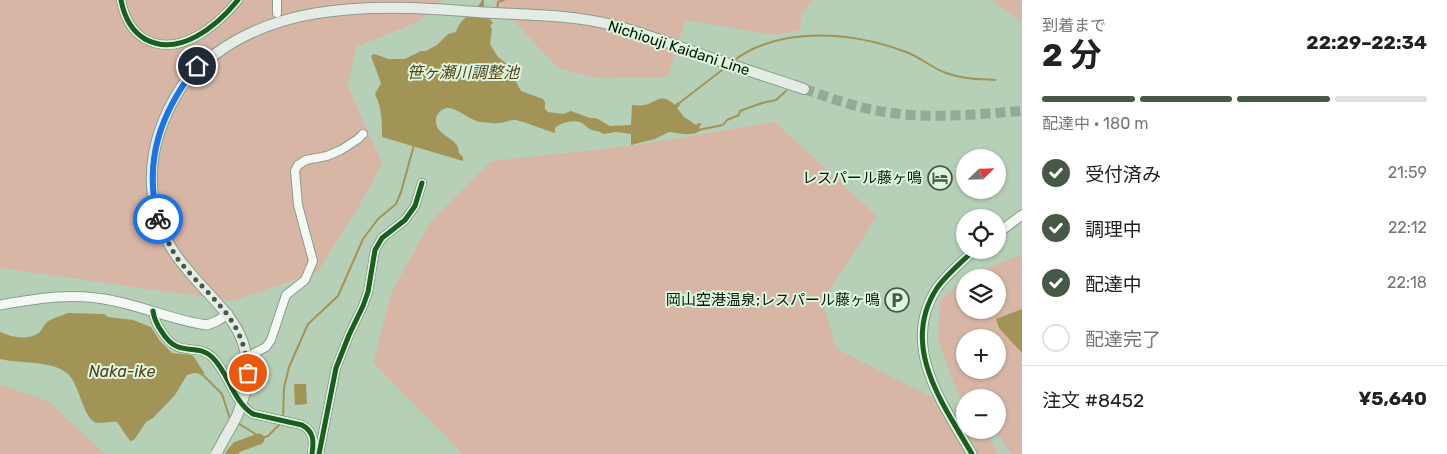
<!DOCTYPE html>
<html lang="ja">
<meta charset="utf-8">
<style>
body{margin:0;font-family:Rubik,"Noto Sans JP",sans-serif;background:#f2f2f2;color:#222;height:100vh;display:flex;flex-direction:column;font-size:19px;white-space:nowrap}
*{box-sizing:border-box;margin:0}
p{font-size:16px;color:#767676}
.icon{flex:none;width:28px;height:28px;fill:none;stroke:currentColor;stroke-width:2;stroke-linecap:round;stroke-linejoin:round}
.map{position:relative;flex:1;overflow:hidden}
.sheet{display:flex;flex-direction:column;background:#fff;width:425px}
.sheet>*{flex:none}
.needle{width:32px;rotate:67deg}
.tools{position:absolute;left:956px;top:149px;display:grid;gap:10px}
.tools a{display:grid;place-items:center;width:50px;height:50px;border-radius:50%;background:#fff;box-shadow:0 1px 4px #0004;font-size:25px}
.pin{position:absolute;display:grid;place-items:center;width:42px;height:42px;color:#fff;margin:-21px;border:2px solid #fff;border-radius:50%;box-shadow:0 1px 5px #0007}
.courier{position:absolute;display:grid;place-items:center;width:50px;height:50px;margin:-25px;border:4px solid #1a73e8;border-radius:50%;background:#fff;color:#222;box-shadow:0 1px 6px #0007}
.overview em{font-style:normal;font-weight:700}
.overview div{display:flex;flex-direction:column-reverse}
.overview{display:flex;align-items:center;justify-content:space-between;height:85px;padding:0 20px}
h1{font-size:32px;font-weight:700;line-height:38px}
.bar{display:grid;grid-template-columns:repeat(4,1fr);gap:8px 5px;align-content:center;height:60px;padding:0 20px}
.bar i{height:6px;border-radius:4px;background:#e0e0e0}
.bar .active{background:#455946}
.bar p{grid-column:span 4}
.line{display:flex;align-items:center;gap:12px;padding:0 20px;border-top:1px solid #e0e0e0}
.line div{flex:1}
ol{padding:0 20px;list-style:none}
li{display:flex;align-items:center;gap:15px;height:55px}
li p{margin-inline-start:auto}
li .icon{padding:5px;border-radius:50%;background:#455946;color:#fff;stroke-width:4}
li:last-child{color:#767676}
li i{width:28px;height:28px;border:2px solid #e0e0e0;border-radius:50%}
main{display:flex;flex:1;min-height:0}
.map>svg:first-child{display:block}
.green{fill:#d8b6a6;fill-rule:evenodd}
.water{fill:#a29456}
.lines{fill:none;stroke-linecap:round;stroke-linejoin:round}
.stream{stroke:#a29456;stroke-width:2}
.river{stroke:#a29456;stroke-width:11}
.secondary-tunnel{stroke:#93ab95;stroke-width:10;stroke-dasharray:10 5;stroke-linecap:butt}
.minor-casing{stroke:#899d8b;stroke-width:10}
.tertiary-casing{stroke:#899d8b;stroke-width:11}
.secondary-casing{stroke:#899d8b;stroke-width:12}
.minor{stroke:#f4f8f4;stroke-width:8}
.tertiary{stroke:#f4f8f4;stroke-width:9}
.secondary{stroke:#e5ebe5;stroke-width:10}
.secondary-bridge-casing{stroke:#899d8b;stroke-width:12;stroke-linecap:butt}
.secondary-bridge{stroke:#e5ebe5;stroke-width:10}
.cycleway-casing{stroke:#ddf5de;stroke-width:8}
.cycleway{stroke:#1b5e20;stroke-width:5}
.done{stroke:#455946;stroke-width:5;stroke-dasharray:0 9}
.route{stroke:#1a73e8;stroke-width:6}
.labels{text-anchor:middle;stroke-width:4;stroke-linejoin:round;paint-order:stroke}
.street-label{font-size:15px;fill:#081909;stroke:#ddf5de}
.poi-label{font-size:15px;fill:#081909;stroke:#ddf5de;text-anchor:end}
.water-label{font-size:16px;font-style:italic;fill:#544319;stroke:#ddf5de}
</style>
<main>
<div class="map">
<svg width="1022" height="454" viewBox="0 0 1022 454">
<rect width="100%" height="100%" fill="#b6d0b8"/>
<g class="green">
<path d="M0,0H118L119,11L124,23L126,0H443L418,22L356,47L348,86L382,163L368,191L318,272L233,301L0,268Z"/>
<path d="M494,0H813L801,14L800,30L777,35L685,20L668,77L596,78L558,68Z"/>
<path d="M992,0H1022V22Z"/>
<path d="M775,122L877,216L822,302L837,349L965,414V430H986L998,454H461L456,447L373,363L392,291L431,221L491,161L630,146Z"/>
<path d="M1022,254V454H1011L996,430H998V398H965V400L958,395L938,340L940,300L965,279V310H998V278L967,277ZM965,338H998V370H965Z"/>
<path d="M0,385L48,401L105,454H0Z"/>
</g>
<g class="water">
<path d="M482,0H484C483,10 487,16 493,23L490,26L492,29L490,44L498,57L512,68L516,74L515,80L521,91L543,99L545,102V109L548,112L563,114L571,111L590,118H596L610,126L631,125L632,105C636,105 641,106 644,105C658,102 661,92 675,105L678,102L680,105L677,108L684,117L696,125L699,123L702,124L699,127L700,131C691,137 679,133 669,132L655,139L631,145V134L616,132L603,134C599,130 597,132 592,130C588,129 585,125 582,123C574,119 561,123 555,128V133C547,131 521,120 514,120C509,120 504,123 499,123C495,124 484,122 480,122C469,120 458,108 448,108C442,108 436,114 436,120C435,137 460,137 459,153L463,157V161L382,137C382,122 382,108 375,94L381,83L371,56L374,54L389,59H405L421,51H426L437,45L448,34L456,32C460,17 476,13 482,0Z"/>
<path d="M1022,309V353L999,328L996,319Z"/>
<path d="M68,313L104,314L108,317L133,320L151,327L160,341L172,353L192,355L194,357L205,374L194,373L187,375L175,395L153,418L146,422L134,440L130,441L117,422C111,421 104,423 98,423C83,422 80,383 67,373C50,360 20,364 0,359V332C12,337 26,341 39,333C42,330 43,326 46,323C51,318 62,316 68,313Z"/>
<path d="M294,384H306L307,404L295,405Z"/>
</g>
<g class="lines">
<g class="stream">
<path d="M497,10L498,2L504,0"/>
<path d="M733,61C781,25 853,32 906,52C920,57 932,68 946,73C962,79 979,79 995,80"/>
<path d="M678,104L726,67"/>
<path d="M698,130L723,125L727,120L739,115L740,111L762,103L776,100L786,91"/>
<path d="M199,373L204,376L222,394L230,419"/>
<path d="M283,418L284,388L289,367L308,324L338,296L363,239L378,219L396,204L401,192L414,145"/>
<path d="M236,422L254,433L259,439L268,436L282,422"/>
</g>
<path class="river" d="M231,454L237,447L259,439"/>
<path class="secondary-tunnel" d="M804,89C833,99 861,109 892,113C935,119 979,114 1022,111"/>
<g class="minor-casing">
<g id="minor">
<path d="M121,0C124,16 130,30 145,39C179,58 217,26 238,0"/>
<path d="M277,13V0"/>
<path d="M153,311C154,319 157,325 162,332C178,359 197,342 212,357C229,373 233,402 253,414L302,425C314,432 314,440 312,454"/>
<path d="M247,357L266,347L271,340L286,295L305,280L313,261L298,205L295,171L298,165L306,160L327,156L341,150L358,139L363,134"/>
<path d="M319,454L336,368L349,335L363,306L368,292L375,250L382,238L405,220L415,206L422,183"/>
</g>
</g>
<g class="tertiary-casing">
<g id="tertiary">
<path d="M998,233L1022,215"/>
<path d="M0,305C39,298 75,292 114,301C145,307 176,321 207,325L217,321L228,314"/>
<path d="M972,454C943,404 899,346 937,288C947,274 962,262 974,250"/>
</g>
</g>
<g class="secondary-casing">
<path id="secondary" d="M245,393C257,330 221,311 186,268C166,245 154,216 152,186C150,150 163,115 182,86C252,0 369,3 477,12C521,15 570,14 612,25C645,33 676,46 708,57C740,68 772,78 804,89"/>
</g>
<use href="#minor" class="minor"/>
<use href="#tertiary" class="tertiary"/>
<use href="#secondary" class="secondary"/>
<g class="secondary-bridge-casing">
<path id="secondary-bridge" d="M216,454L237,416L245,393"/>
</g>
<use href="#secondary-bridge" class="secondary-bridge"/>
<g class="cycleway-casing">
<g id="cycleway">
<path d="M121,0C124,16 130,30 145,39C179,58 217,26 238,0"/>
<path d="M153,311C154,319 157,325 162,332C178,359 197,342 212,357C229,373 233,402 253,414L302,425C314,432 314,440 312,454"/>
<path d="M319,454L336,368L349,335L363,306L368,292L375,250L382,238L405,220L415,206L422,183"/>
<path d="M972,454C943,404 899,346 937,288C947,274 962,262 974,250"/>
</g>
</g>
<use href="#cycleway" class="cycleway"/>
</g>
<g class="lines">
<path class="done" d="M158,219L171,248L177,258C208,298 245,316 248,373"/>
<path class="route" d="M158,219C143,160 161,112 197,66"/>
</g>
<defs>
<g id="hotel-ring" transform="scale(1.25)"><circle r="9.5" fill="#ddf5de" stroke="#455946" stroke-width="1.5"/><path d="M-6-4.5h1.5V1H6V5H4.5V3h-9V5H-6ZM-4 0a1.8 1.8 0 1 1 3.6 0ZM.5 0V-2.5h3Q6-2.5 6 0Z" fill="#455946"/></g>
<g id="parking-ring" transform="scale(1.25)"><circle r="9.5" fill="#ddf5de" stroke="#455946" stroke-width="1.5"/><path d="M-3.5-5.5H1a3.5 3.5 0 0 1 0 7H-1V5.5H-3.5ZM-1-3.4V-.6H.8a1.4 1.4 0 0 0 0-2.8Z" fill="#455946"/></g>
</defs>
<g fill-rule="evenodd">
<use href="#hotel-ring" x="940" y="178"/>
<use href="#parking-ring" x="897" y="300"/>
</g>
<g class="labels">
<g class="street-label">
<text transform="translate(679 48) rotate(18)" y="5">Nichiouji Kaidani Line</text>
</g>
<g class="poi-label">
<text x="922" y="183">レスパール藤ヶ鳴</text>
<text x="880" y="305">岡山空港温泉;レスパール藤ヶ鳴</text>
</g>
<g class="water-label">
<text x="463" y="78">笹ヶ瀬川調整池</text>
<text x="122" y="377">Naka-ike</text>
</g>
</g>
</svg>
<div class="tools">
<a><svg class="needle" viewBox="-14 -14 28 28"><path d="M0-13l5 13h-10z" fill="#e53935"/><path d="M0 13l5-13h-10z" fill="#767676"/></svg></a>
<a><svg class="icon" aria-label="locate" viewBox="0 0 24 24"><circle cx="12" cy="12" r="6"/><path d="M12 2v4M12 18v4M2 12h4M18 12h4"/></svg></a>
<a><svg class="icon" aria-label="layers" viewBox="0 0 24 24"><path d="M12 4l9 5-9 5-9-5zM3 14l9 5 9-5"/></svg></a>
<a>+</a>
<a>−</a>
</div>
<div class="pin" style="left:248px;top:373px;background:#ea580c"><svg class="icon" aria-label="bag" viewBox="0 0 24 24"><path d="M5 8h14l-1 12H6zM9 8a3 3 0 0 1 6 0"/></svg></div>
<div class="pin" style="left:197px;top:66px;background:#1f2937"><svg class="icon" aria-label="home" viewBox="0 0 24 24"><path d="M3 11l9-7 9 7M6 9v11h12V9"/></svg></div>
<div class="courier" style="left:158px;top:219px"><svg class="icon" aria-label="bike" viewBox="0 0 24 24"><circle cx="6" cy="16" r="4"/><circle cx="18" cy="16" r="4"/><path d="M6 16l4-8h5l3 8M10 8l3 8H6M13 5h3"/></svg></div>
</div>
<section class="sheet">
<div class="overview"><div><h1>2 分</h1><p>到着まで</p></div><em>22:29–22:34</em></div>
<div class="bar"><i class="active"></i><i class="active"></i><i class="active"></i><i></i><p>配達中 · 180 m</p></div>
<ol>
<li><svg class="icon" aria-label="check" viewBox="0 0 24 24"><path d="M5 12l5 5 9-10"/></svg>受付済み<p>21:59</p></li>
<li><svg class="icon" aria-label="check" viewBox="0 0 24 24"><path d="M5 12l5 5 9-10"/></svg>調理中<p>22:12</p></li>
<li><svg class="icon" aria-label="check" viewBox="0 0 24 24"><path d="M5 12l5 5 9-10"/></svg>配達中<p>22:18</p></li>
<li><i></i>配達完了</li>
</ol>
<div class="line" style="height:65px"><div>注文 #8452</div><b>¥5,640</b></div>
</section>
</main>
